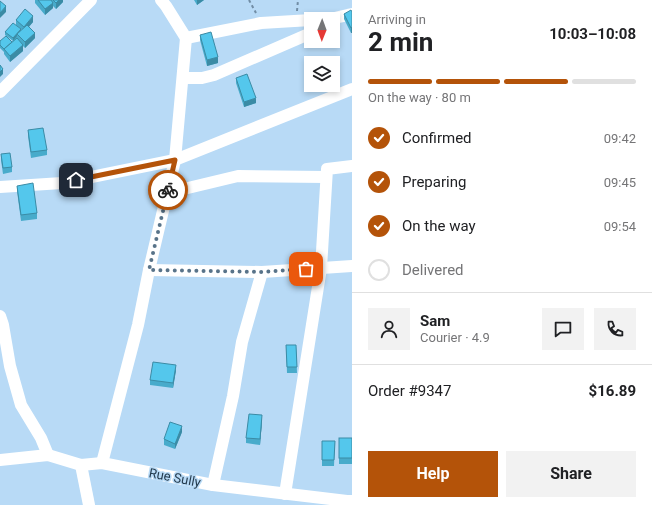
<!DOCTYPE html>
<meta charset="utf-8">
<style>
body{margin:0;font-family:Roboto,sans-serif;background:#f2f2f2;color:#202124;height:100vh;display:flex;flex-direction:column;font-size:15px;white-space:nowrap}
*{box-sizing:border-box;margin:0}
p{font-size:13px;color:#757577}
.icon{flex:none;width:22px;height:22px;fill:none;stroke:currentColor;stroke-width:2;stroke-linecap:round;stroke-linejoin:round}
.map{position:relative;flex:1;overflow:hidden}
.drawer{display:flex;flex-direction:column;background:#fff;width:300px}
.drawer>*{flex:none}
.needle{width:26px;rotate:181deg}
.controls{position:absolute;left:304px;top:12px;display:grid;gap:8px}
.controls a{display:grid;place-items:center;width:36px;height:36px;border-radius:0px;background:#fff;box-shadow:0 2px 6px #0003;font-size:20px}
.pin{position:absolute;display:grid;place-items:center;width:34px;height:34px;color:#fff;margin:-17px;border-radius:8px;box-shadow:0 2px 6px #0006}
.courier{position:absolute;display:grid;place-items:center;width:40px;height:40px;margin:-20px;border:3px solid #b45309;border-radius:50%;background:#fff;color:#222;box-shadow:0 1px 5px #0007}
.head em{font-style:normal;font-weight:700}
.head div{display:flex;flex-direction:column-reverse}
.head{display:flex;align-items:center;justify-content:space-between;height:68px;padding:0 16px}
h1{font-size:26px;font-weight:700;line-height:30px}
.bar{display:grid;grid-template-columns:repeat(4,1fr);gap:6px 4px;align-content:center;height:48px;padding:0 16px}
.bar i{height:5px;border-radius:3px;background:#e0e0e0}
.bar .current{background:#b45309}
.bar p{grid-column:span 4}
.line{display:flex;align-items:center;gap:10px;padding:0 16px;border-top:1px solid #e0e0e0}
.line div{flex:1}
.round{display:grid;place-items:center;flex:none;width:42px;height:42px;border-radius:0px;background:#f2f2f2}
ol{padding:0 16px;list-style:none}
li{display:flex;align-items:center;gap:12px;height:44px}
li p{margin-inline-start:auto}
li .icon{padding:4px;border-radius:50%;background:#b45309;color:#fff;stroke-width:4}
li:last-child{color:#757577}
li i{width:22px;height:22px;border:2px solid #e0e0e0;border-radius:50%}
.cta{display:flex;gap:8px;margin-top:auto;padding:8px 16px}
.cta a{flex:1;height:46px;border-radius:0px;background:#b45309;color:#fff;font-size:16px;font-weight:700;line-height:46px;text-align:center}
.cta a+a{background:#f2f2f2;color:#202124}
main{display:flex;flex:1;min-height:0}
.map>svg:first-child{display:block}
.lines{fill:none;stroke-linecap:round;stroke-linejoin:round}
.path{stroke:#718da5;stroke-width:2;stroke-dasharray:3 3;stroke-linecap:butt}
.minor{stroke:#fff;stroke-width:12}
.wall{fill:#48abcb}
.shaded-wall{fill:#3b8ba5}
.building{fill:#54c7ec;stroke:#3b8ba5}
.done{stroke:#587389;stroke-width:4;stroke-dasharray:0 7.2}
.route{stroke:#b45309;stroke-width:5}
.labels{text-anchor:middle;stroke-width:3;stroke-linejoin:round;paint-order:stroke}
.street-label{font-size:13px;fill:#253c4f;stroke:#b8daf6}
</style>
<main>
<div class="map">
<svg width="352" height="505" viewBox="0 0 352 505">
<rect width="100%" height="100%" fill="#b8daf6"/>
<g class="lines">
<g class="path">
<path d="M249,0L256,13"/>
<path d="M297,11L298,0"/>
</g>
<g class="minor">
<path d="M161,0L166,6L186,38L261,23L311,20"/>
<path d="M330,19L352,14"/>
<path d="M183,78H202L214,75L311,33"/>
<path d="M0,92L91,0"/>
<path d="M0,187L62,183L175,160L352,89"/>
<path d="M167,193L238,176L326,177"/>
<path d="M149,270L262,272L352,266"/>
<path d="M0,316L3,325L10,366L21,405L41,438L48,455"/>
<path d="M0,460L48,455L81,465L102,463L213,485L347,501H352"/>
<path d="M102,463L138,325L149,270L175,160L186,38"/>
<path d="M81,465L89,505"/>
<path d="M213,485L233,396L242,342L262,272"/>
<path d="M285,494L321,268L327,169L352,166"/>
</g>
</g>
<g class="wall">
<path d="M35,0H63V2L56,9L53,6V8L45,15L35,3Z"/>
<path d="M194,0H204L197,5Z"/>
<path d="M352,12V33H351L344,19V14Z"/>
<path d="M16,20L33,22L29,27L35,38L25,48L23,46V51L10,62L4,54V52L0,48V41L12,42L13,41L5,35V32L21,31L22,30L16,25Z"/>
<path d="M200,35L218,63L207,66L200,40Z"/>
<path d="M236,78L256,103L244,107L236,83Z"/>
<path d="M28,130L47,150V155L31,158L28,136Z"/>
<path d="M1,154L12,167V172L3,174L1,160Z"/>
<path d="M17,186L37,213V219L21,221L17,191Z"/>
<path d="M286,345H296L297,373H287Z"/>
<path d="M176,370L173,388L150,385V380Z"/>
<path d="M262,421L260,445L246,443V438Z"/>
<path d="M182,432L175,449L164,445V439Z"/>
<rect x="339" y="438" width="13" height="26"/>
<path d="M322,441H335L334,466H322Z"/>
</g>
<g class="shaded-wall">
<path d="M59,0H63V2L56,9V3Z"/>
<path d="M197,0H204L197,5Z"/>
<path d="M53,3V8L45,15V9Z"/>
<path d="M6,6V12L0,18V13Z"/>
<path d="M33,16V22L24,32V27Z"/>
<path d="M352,27V33H351V28Z"/>
<path d="M21,29V32L17,34V36L13,41V38Z"/>
<path d="M35,33V38L25,48V42Z"/>
<path d="M23,45V51L10,62V56Z"/>
<path d="M218,57V63L207,66V60Z"/>
<path d="M3,69V74L0,77V72Z"/>
<path d="M256,98V103L244,107V102Z"/>
<path d="M176,365V370L173,388V383Z"/>
<path d="M262,415V421L260,445V439Z"/>
<path d="M182,426V432L175,449V444Z"/>
</g>
<g class="building">
<path d="M38,0H51L53,3L45,9Z"/>
<path d="M53,0H59L56,3Z"/>
<path d="M0,1L6,6L0,13Z"/>
<path d="M25,9L33,16L24,27L16,20Z"/>
<path d="M351,10L352,12V27L351,28L344,14Z"/>
<path d="M13,23L21,29L13,38L5,32Z"/>
<path d="M27,25L35,33L25,42L17,34Z"/>
<path d="M211,32L218,57L207,60L200,35Z"/>
<path d="M6,36L12,42L4,49L0,45V41Z"/>
<path d="M17,38L23,45L10,56L4,49Z"/>
<path d="M0,65L3,69L0,72Z"/>
<path d="M247,74L256,98L244,102L236,78Z"/>
<path d="M43,128L47,150L31,152L28,130Z"/>
<path d="M10,153L12,167L3,168L1,154Z"/>
<path d="M33,183L37,213L21,215L17,186Z"/>
<path d="M286,345H296L297,367H287Z"/>
<path d="M153,362L176,365L173,383L150,380Z"/>
<path d="M249,414L262,415L260,439L246,438Z"/>
<path d="M170,422L182,426L175,444L164,439Z"/>
<rect x="339" y="438" width="13" height="20"/>
<path d="M322,441H335L334,460H322Z"/>
</g>
<g class="lines">
<path class="done" d="M168,190L149,270L262,272L306,269"/>
<path class="route" d="M76,180L175,160L168,190"/>
</g>
<g class="labels">
<g class="street-label">
<text transform="translate(175 477) rotate(11)" y="5">Rue Sully</text>
</g>
</g>
</svg>
<div class="controls">
<a><svg class="needle" viewBox="-14 -14 28 28"><path d="M0-13l5 13h-10z" fill="#e53935"/><path d="M0 13l5-13h-10z" fill="#757577"/></svg></a>
<a><svg class="icon" aria-label="layers" viewBox="0 0 24 24"><path d="M12 4l9 5-9 5-9-5zM3 14l9 5 9-5"/></svg></a>
</div>
<div class="pin" style="left:306px;top:269px;background:#ea580c"><svg class="icon" aria-label="bag" viewBox="0 0 24 24"><path d="M5 8h14l-1 12H6zM9 8a3 3 0 0 1 6 0"/></svg></div>
<div class="pin" style="left:76px;top:180px;background:#1f2937"><svg class="icon" aria-label="home" viewBox="0 0 24 24"><path d="M3 11l9-7 9 7M6 9v11h12V9"/></svg></div>
<div class="courier" style="left:168px;top:190px"><svg class="icon" aria-label="bike" viewBox="0 0 24 24"><circle cx="6" cy="16" r="4"/><circle cx="18" cy="16" r="4"/><path d="M6 16l4-8h5l3 8M10 8l3 8H6M13 5h3"/></svg></div>
</div>
<section class="drawer">
<div class="head"><div><h1>2 min</h1><p>Arriving in</p></div><em>10:03–10:08</em></div>
<div class="bar"><i class="current"></i><i class="current"></i><i class="current"></i><i></i><p>On the way · 80 m</p></div>
<ol>
<li><svg class="icon" aria-label="check" viewBox="0 0 24 24"><path d="M5 12l5 5 9-10"/></svg>Confirmed<p>09:42</p></li>
<li><svg class="icon" aria-label="check" viewBox="0 0 24 24"><path d="M5 12l5 5 9-10"/></svg>Preparing<p>09:45</p></li>
<li><svg class="icon" aria-label="check" viewBox="0 0 24 24"><path d="M5 12l5 5 9-10"/></svg>On the way<p>09:54</p></li>
<li><i></i>Delivered</li>
</ol>
<div class="line" style="height:72px"><a class="round"><svg class="icon" aria-label="person" viewBox="0 0 24 24"><circle cx="12" cy="8" r="4"/><path d="M4 21q1-7 8-7t8 7"/></svg></a><div><b>Sam</b><p>Courier · 4.9</p></div><a class="round"><svg class="icon" aria-label="chat" viewBox="0 0 24 24"><path d="M4 5h16v11H9l-5 4z"/></svg></a><a class="round"><svg class="icon" aria-label="phone" viewBox="0 0 24 24"><path d="M5 4h4l2 5-3 2q2 4 5 5l2-3 5 2v4C11 20 4 13 5 4z"/></svg></a></div>
<div class="line" style="height:52px"><div>Order #9347</div><b>$16.89</b></div>
<div class="cta"><a>Help</a><a>Share</a></div>
</section>
</main>
